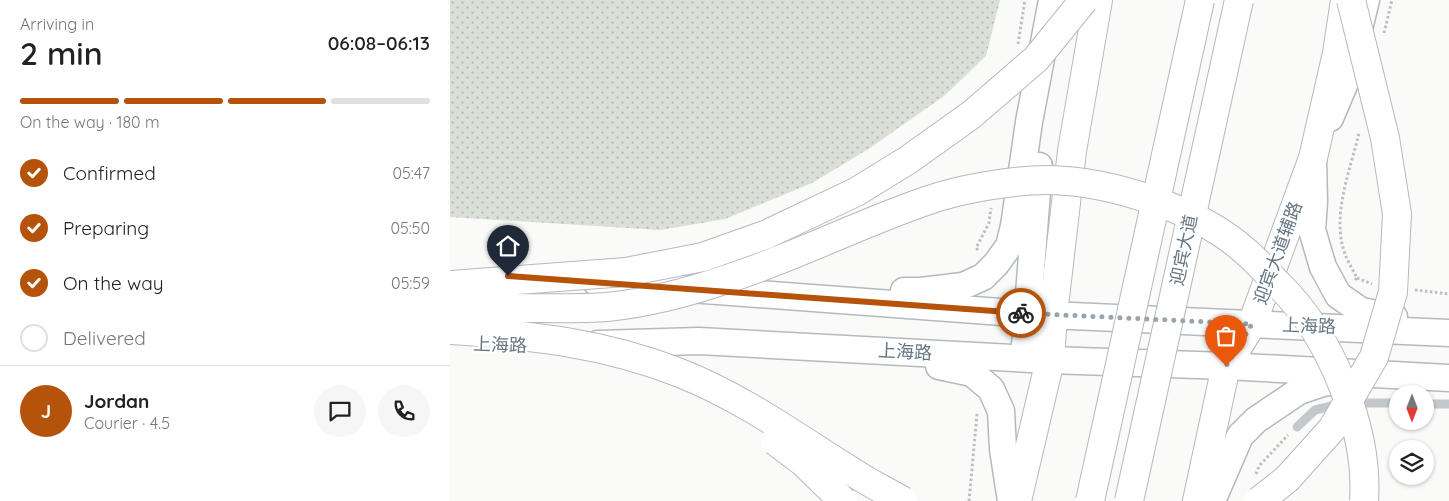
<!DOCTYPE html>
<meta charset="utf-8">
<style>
body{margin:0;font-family:Quicksand,"Noto Sans SC",sans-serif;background:#f6f6f6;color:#222;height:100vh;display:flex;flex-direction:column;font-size:19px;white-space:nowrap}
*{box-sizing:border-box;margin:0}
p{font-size:16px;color:#767676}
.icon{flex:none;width:28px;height:28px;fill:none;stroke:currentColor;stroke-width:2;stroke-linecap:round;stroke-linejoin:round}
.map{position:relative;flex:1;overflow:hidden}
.side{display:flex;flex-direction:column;background:#fff;width:450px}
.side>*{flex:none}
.needle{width:32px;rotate:180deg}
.buttons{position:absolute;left:939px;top:385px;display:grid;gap:10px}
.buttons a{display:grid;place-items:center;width:45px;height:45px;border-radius:50%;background:#fff;box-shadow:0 1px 4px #0004;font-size:25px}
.pin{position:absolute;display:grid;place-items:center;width:42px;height:42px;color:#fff;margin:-51px -21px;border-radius:50% 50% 50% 0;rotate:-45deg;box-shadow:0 0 5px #0007}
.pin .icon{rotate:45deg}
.courier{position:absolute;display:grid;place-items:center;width:50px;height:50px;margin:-25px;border:4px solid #b45309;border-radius:50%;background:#fff;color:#222;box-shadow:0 1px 6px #0007}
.headline em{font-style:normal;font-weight:600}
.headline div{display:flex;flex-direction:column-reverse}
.headline{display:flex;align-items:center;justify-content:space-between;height:85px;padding:0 20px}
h1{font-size:32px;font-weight:600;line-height:38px}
.bar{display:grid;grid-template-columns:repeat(4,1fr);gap:8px 5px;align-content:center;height:60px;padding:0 20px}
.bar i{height:6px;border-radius:4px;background:#e0e0e0}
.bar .active{background:#b45309}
.bar p{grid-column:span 4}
.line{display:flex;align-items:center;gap:12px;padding:0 20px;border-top:1px solid #e0e0e0}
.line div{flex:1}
.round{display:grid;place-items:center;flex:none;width:52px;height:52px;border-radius:26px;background:#f6f6f6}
ol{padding:0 20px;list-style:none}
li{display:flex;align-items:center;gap:15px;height:55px}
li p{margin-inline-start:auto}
li .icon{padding:5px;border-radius:50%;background:#b45309;color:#fff;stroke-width:4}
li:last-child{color:#767676}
li i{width:28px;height:28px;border:2px solid #e0e0e0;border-radius:50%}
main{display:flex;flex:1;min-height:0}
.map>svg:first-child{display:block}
.grass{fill:url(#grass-dots)}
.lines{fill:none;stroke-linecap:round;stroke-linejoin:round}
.secondary-casing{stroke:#b3babf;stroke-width:29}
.primary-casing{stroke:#b5babe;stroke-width:30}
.path{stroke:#bbbfc2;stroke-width:3;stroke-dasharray:2.5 2.5;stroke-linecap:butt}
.lane{stroke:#c3c8cc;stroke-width:9}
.secondary{stroke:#fff;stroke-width:26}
.primary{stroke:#fff;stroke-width:28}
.highway-bridge-casing{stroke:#b4b9bd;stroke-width:30;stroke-linecap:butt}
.highway-bridge{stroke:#fff;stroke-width:28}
.done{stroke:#99a4ac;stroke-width:5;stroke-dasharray:0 9}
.route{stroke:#b45309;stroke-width:6}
.labels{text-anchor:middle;stroke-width:5;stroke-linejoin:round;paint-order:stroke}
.street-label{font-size:18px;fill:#657683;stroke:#fff}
</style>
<main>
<section class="side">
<div class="headline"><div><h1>2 min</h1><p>Arriving in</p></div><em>06:08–06:13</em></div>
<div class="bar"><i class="active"></i><i class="active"></i><i class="active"></i><i></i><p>On the way · 180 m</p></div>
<ol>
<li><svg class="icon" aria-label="check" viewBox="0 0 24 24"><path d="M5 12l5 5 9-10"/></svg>Confirmed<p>05:47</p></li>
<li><svg class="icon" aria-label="check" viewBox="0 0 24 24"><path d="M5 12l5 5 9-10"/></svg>Preparing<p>05:50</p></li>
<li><svg class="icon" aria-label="check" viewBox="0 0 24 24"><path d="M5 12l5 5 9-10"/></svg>On the way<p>05:59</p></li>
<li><i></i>Delivered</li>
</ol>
<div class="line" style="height:90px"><b class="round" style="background:#b45309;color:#fff">J</b><div><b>Jordan</b><p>Courier · 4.5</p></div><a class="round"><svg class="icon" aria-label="chat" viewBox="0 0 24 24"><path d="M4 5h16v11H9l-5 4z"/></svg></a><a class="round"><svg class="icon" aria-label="phone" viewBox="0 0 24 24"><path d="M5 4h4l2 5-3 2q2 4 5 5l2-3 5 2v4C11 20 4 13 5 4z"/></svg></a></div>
</section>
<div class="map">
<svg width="999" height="501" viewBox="0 0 999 501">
<defs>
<pattern id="grass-dots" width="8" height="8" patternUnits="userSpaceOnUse" patternTransform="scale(1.25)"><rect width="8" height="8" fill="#dadfd7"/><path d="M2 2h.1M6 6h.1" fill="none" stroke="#b4b9b4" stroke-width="1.8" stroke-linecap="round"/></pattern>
</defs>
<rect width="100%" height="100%" fill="#fafaf8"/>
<path class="grass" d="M0,0H550L536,56L494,96L420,148L362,183L275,219L210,230L0,217Z"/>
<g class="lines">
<g class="secondary-casing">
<g id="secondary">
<path d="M880,118L897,78L916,0"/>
<path d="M863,158L864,202L862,230L873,267L888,295L911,311L944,317"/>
<path d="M146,282L577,314L999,333"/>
<path d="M454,291H471L513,286L533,277L546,264L559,246L564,226L579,122L602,0"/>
<path d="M148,344L249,341L600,360L776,366L999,378"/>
<path d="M574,358L589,166"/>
<path d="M489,366L522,373L541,389L551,411L553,449L561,501"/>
<path d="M762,501L790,436L806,420L849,391L876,382L889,383"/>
</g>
</g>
<g class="primary-casing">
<g id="primary">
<path d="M567,501L600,360L603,315L622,151L648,0"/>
<path d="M747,501L776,366L802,324L863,158L887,53L895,0"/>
</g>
</g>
<g class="path">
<path d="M934,33L942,0"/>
<path d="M568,44L575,0"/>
<path d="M528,250L526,248L539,223L541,208"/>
<path d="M907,278L922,284"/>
<path d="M905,280L907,278C903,270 898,262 895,254C881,216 900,171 909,133"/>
<path d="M965,290L999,294"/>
<path d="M806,474L809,466L838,435"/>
<path d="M519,501L527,414"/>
</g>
<g class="lane">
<path d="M903,403H948"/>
<path d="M975,404H999"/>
<path d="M847,427L865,410L890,404"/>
</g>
<use href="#secondary" class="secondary"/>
<use href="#primary" class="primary"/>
<g class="highway-bridge-casing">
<g id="highway-bridge">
<path d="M0,285L176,272L253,257L315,235L406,192L458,160L521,115L586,59L634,0"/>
<path d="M0,305C22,307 45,307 67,308C97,308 128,309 157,307C197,303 239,292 277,279C345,257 409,224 476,201C509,189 563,180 598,180C661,181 748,209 795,251C808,262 819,275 831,287C881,337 919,430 914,501"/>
<path d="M0,330C80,335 154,343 230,373C291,397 345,436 401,471C417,482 436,491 453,501"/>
<path d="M325,441L353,462L393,501"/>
<path d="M640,501L750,0"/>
<path d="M679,501L789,0"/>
<path d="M809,501L837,479L882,429L924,357L943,292L947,214L935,138L901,0"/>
</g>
</g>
<use href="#highway-bridge" class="highway-bridge"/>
</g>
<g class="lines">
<path class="done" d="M571,313L802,324L776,366"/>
<path class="route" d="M58,276L571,313"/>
</g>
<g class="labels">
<g class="street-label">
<text transform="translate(734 250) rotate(-78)" y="6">迎宾大道</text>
<text transform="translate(828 253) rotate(-70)" y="6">迎宾大道辅路</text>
<text transform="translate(859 326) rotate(2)" y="6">上海路</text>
<text transform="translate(50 345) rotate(2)" y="6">上海路</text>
<text transform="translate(455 352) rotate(3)" y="6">上海路</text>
</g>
</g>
</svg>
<div class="buttons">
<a><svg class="needle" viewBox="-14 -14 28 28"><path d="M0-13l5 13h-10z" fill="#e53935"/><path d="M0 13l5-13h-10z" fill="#767676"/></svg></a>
<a><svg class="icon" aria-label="layers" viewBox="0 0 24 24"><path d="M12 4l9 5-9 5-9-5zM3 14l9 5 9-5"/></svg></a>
</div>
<div class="pin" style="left:776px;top:366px;background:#ea580c"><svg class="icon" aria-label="bag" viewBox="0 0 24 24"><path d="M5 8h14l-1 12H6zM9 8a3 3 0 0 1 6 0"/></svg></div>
<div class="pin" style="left:58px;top:276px;background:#1f2937"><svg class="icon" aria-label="home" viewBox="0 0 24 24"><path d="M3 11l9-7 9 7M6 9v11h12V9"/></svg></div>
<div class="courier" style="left:571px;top:313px"><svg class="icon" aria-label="bike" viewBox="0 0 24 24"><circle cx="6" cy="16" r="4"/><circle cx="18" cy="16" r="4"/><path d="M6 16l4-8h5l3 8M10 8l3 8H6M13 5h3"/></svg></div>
</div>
</main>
